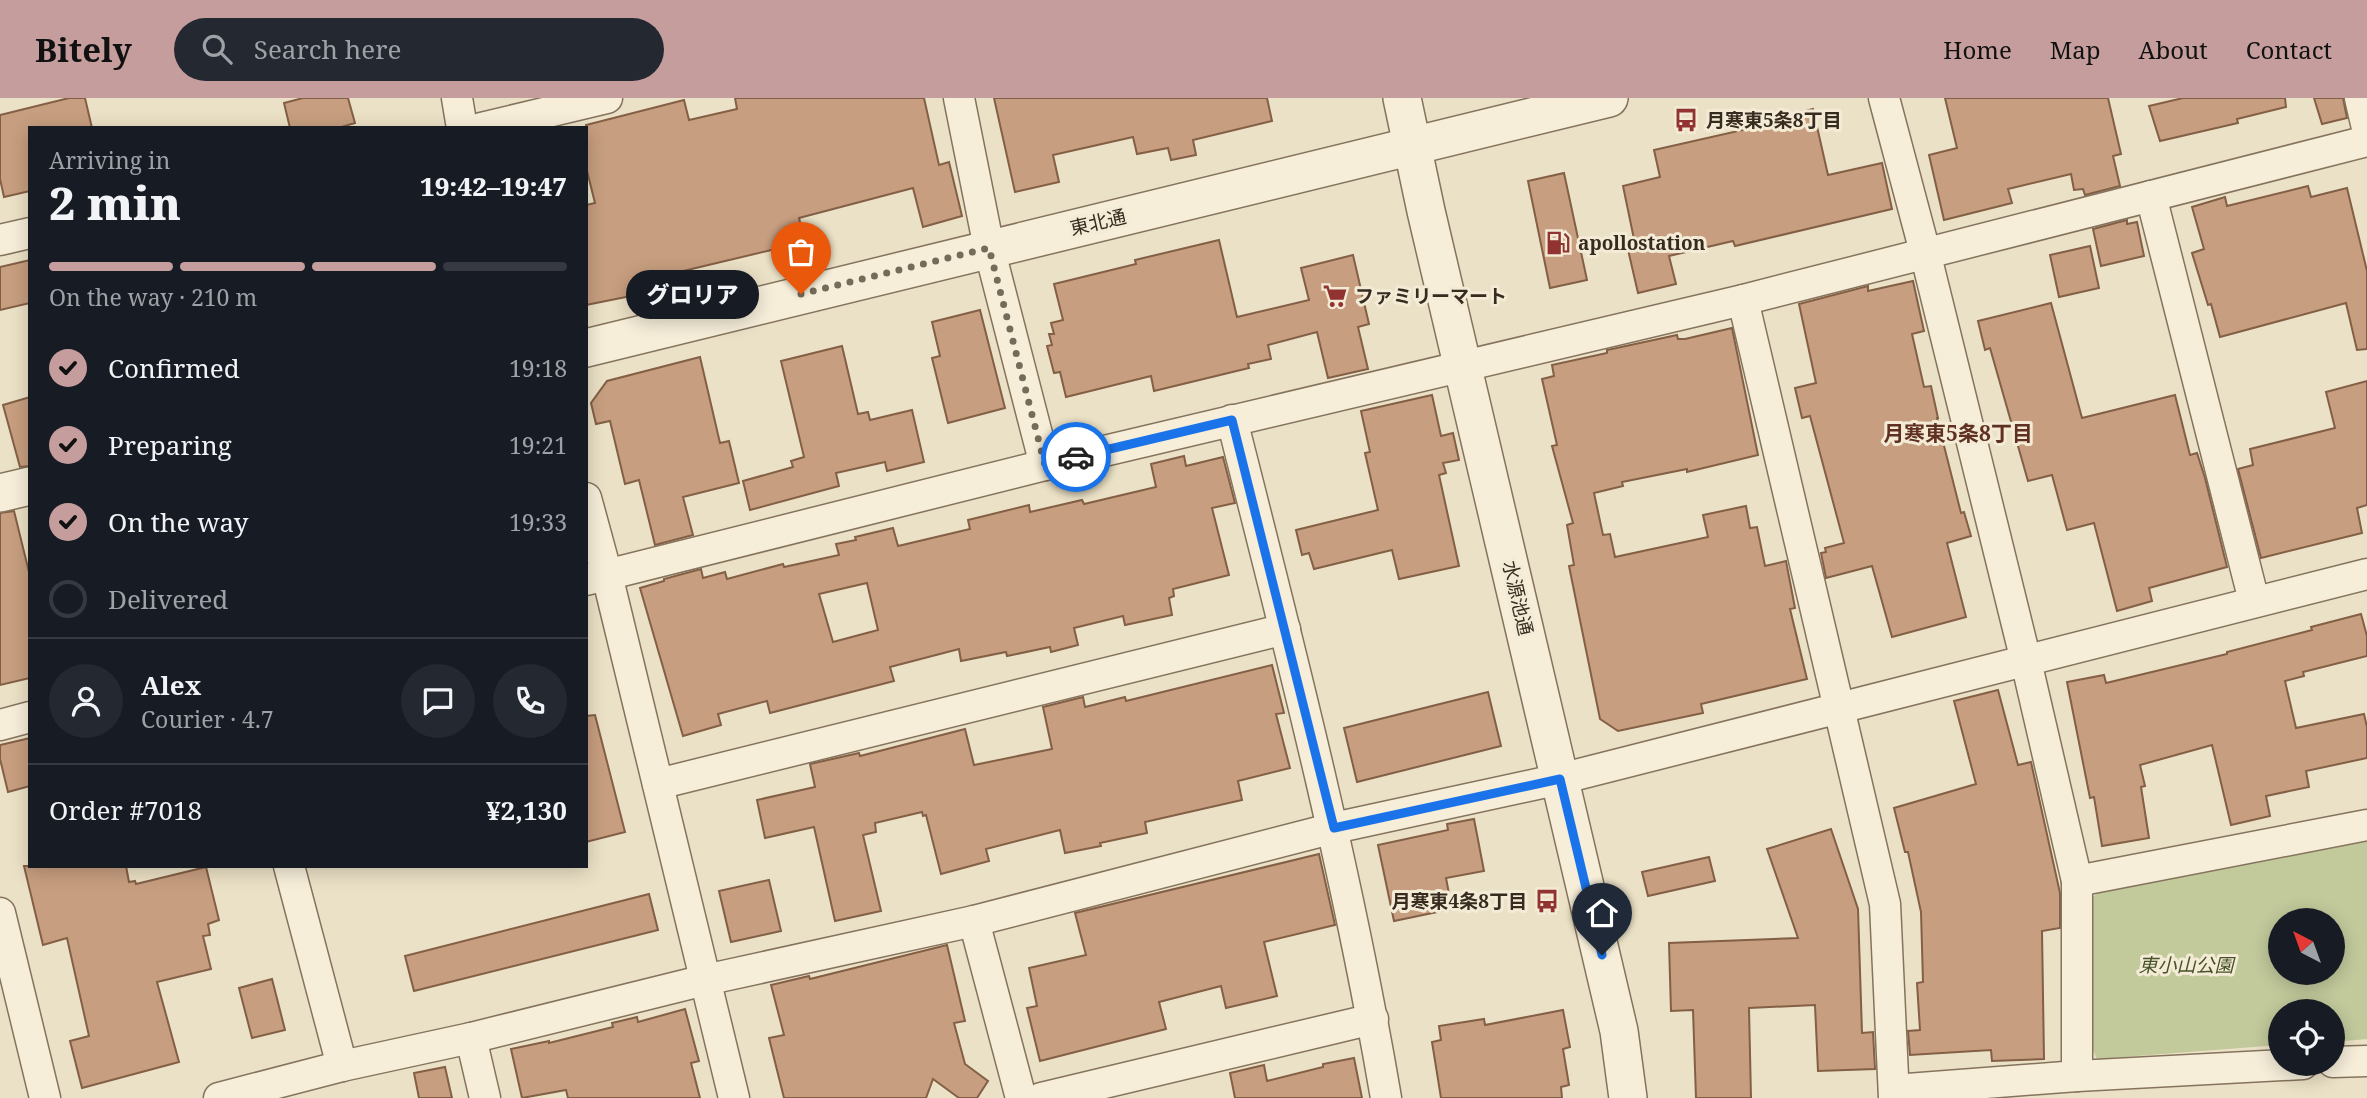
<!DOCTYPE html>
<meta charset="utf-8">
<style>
body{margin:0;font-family:"Noto Serif","Noto Sans JP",serif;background:#242831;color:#f1f3f6;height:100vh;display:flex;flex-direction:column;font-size:26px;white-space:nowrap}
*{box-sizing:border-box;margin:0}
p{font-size:23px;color:#9ea1a6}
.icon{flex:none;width:38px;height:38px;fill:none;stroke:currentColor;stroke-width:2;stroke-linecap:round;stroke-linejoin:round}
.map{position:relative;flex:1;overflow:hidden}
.panel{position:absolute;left:28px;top:28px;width:560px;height:742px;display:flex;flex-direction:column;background:#171b24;border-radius:0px;box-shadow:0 4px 18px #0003}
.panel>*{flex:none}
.needle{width:46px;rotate:319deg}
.buttons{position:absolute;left:2268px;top:810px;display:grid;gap:14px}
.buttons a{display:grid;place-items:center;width:77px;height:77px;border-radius:50%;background:#171b24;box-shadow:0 4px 18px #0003;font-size:35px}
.pin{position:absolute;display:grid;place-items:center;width:60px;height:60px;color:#fff;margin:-72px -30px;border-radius:50% 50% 50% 0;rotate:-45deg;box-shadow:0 0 7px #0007}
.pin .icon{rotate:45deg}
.courier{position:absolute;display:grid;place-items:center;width:70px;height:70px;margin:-35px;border:5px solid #1a73e8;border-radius:50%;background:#fff;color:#222;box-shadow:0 2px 9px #0007}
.bubble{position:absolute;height:49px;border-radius:24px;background:#171b24;box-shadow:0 4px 18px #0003;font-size:23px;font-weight:800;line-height:49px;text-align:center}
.headline em{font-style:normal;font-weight:800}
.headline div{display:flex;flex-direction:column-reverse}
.headline{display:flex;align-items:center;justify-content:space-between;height:119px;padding:0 21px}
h1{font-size:46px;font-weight:800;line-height:52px}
.bar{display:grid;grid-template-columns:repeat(4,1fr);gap:10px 7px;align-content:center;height:84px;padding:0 21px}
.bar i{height:9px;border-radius:5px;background:#363941}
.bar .on{background:#c59d9d}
.bar p{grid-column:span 4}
.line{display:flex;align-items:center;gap:18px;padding:0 21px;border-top:2px solid #363941}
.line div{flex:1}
.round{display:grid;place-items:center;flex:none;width:74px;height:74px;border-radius:37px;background:#242831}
ol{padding:0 21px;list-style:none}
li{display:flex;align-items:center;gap:21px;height:77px}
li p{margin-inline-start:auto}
li .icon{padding:7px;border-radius:50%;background:#c59d9d;color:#111;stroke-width:4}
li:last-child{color:#9ea1a6}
li i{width:38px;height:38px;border:4px solid #363941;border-radius:50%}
header{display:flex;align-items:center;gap:42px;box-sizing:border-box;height:98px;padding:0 35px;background:#c59d9d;color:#111}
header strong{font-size:33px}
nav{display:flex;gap:38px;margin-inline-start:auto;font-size:24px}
.search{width:490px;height:63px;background:#242831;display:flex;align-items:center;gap:18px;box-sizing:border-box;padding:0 24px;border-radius:38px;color:#9ea1a6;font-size:26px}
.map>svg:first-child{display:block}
.green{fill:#c2c99b;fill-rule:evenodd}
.building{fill:#c79e7f;stroke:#835f45;stroke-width:2;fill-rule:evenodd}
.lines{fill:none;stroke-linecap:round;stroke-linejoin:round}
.minor-casing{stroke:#85735d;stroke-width:33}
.tertiary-casing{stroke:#85735d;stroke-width:40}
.minor{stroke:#f6eed9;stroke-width:30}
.tertiary{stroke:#f6eed9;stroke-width:37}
.done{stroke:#766b5a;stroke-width:7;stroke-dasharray:0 12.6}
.route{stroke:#1a73e8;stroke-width:9}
.labels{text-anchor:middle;stroke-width:6;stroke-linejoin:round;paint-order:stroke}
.poi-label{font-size:19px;font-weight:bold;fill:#372b20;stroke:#f3ebd5;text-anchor:start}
.street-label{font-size:19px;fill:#372b20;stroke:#f3ebd5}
.park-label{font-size:19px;font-style:italic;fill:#465228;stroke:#f3ebd5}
.neighbourhood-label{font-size:21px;font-weight:bold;fill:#603022;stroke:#f3ebd5}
</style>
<header>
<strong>Bitely</strong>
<div class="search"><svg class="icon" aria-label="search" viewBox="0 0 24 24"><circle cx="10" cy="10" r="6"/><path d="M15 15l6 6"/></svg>Search here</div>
<nav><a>Home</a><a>Map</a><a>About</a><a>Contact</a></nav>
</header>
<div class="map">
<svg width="2367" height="1000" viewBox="0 0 2367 1000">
<rect width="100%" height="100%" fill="#ebe1c6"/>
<path class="green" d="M2367,742V941L2333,944V914H2280V947L2097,961L2092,950L2088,805L2097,795ZM2280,822H2333V875H2280Z"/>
<g class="building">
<path d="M69,0H85L92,30H30V93L4,99L0,81V17Z"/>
<path d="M303,0H348L355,25L338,30H290L284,5Z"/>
<path d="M735,0H924L939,67L949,64L962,118L923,129L913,90L799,120L805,144L658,179L661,192L586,207V107L595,105L586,69V27L684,2L689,22L737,11Z"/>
<path d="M994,0H1267L1272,23L1193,42L1196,57L1171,62L1168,50L1137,56L1133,39L1053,57L1059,84L1015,94Z"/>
<path d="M1945,0H2108L2121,56L2113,58L2120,88L2085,97L2083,91L2074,92L2071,76L2008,91L2012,105L1944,122L1929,57L1957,50Z"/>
<path d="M2183,0H2285L2286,9L2237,21L2238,25L2160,43L2149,8Z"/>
<path d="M2314,0H2343L2347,20L2322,26Z"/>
<path d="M1813,11L1828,77L1882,65L1892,111L1735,148L1733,143L1669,158L1676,186L1638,195L1626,143L1634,141L1623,88L1660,79L1654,52L1782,23L1781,19Z"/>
<path d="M1564,75L1587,182L1550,190L1528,83Z"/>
<path d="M2308,88L2311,99L2347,90L2367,173V251L2357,252L2346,205L2220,239L2211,206L2208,207L2192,155L2204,151L2192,109L2225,99L2227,108Z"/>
<path d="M2127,122V126L2137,124L2144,158L2101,168L2093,131Z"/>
<path d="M1219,142L1237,219L1309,202L1301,170L1353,157L1369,226L1358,229L1368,271L1328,280L1317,234L1268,247L1271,261L1248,266L1249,270L1154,293L1151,278L1066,299L1060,274L1054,275L1047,248L1052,247L1049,236H1054L1051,225L1063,222L1054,186L1136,166L1135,162Z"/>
<path d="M2090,148L2099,190L2059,199L2050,157Z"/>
<path d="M30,162V205L0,212V169Z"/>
<path d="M1913,183L1924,233L1912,236L1924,289L1931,288L1938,320H1937L1961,415L1964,414L1971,438L1947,445L1966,519L1892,539L1872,468L1826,480L1821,455L1826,454L1825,450L1844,445L1810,318L1802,320L1795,290L1816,285L1799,206L1868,188V193Z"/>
<path d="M2051,205L2082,320L2175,297L2190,357L2197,355L2205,380L2227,469L2149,490L2152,503L2117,513L2094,425L2067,432L2052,377L2028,383L1990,250L1985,252L1978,223Z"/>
<path d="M980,212L1005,310L948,325L932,260L940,258L932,224Z"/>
<path d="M1732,230L1758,357L1687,374V371L1622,384L1623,388L1594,395L1603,437L1610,436L1615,459L1708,439L1703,417L1746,408L1750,430L1757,429L1765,468L1786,463L1795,510L1790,511L1807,581L1701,606L1703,615L1618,633L1600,621L1569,468L1574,467L1567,427L1573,425L1552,348L1557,347L1542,281L1554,278L1552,267L1607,255V252L1677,237L1678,241H1685Z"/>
<path d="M842,248L858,316L868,314L870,322L912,312L924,364L887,373L885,364L836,375L839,388L750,412L743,383L793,369L791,363L804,359L781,263Z"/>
<path d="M700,259L720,345L729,343L739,385L683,399L693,437L655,447L639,382L625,386L610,323L596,326L591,305L607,283Z"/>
<path d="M2367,283V407L2357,410L2362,435L2261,460L2238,371L2253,367L2250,351L2335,330L2326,294Z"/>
<path d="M1432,297L1441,338L1453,335L1459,362L1443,365L1446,375L1439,377L1459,468L1399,481L1392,452L1314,471L1309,455L1302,457L1296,432L1378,412L1365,355L1370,354L1361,313Z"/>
<path d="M30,299V368L20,369L3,307Z"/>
<path d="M1184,358L1186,368L1223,359L1235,405L1212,410L1229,477L1173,491L1174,498L1169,500L1172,517L1125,527L1123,518L1074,530L1078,547L1051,554L1050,549L1007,558L1006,554L961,563L959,551L890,569L894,583L770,615L767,603L718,616L721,627L683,638L640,490L664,483V481L701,471L703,480L725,474L727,481L783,466L784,469L839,457L836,446L856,442L855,439L893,430L898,448L970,431L968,422L1029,407L1030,414L1082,402L1084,406L1156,389L1151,366ZM867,485L878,532L833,544L819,496Z"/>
<path d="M14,413L30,478V580L0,587V415Z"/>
<path d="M2361,516L2367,538V558L2303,574L2304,578L2285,583L2296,630L2364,616L2367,629V660L2306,673L2309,689L2266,698L2270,718L2231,727L2212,647L2140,667L2145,688L2141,689L2149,740L2102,748L2094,699L2090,700L2067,584L2104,577L2106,585L2227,556V554L2312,532L2311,529Z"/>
<path d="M1272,567L1284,615L1276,616L1290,670L1238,683L1242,702L1145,724L1147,735L1100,745L1101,748L1065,755L1060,732L986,751L989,763L941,776L926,717L923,718L922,714L875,725L876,734L863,737L881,813L835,823L814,729L765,740L757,702L815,689L810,666L859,655L860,658L965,631L974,667L1052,651L1043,609L1083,599L1085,609L1125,599L1126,603Z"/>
<path d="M1998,592L2018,667L2031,664L2060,795V830L2042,833L2044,961L1992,963L1991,952L1910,957L1908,933L1920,932L1917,885L1923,884L1921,814L1908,754H1905L1894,710L1976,686L1954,603Z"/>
<path d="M1488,594L1501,648L1357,684L1344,630Z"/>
<path d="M595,617L625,734L586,744V618Z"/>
<path d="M30,640V688L8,694L0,661V647Z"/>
<path d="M1474,721L1484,773L1446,780L1452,811L1394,823L1378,747L1448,732L1447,726Z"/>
<path d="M1831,731L1858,811L1862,935L1873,934L1875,971L1818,973L1815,907L1749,910L1751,1000H1696L1693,912L1671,913L1669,845L1798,840L1767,751Z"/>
<path d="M1319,756L1335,827L1264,844L1277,898L1226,910L1221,888L1159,904L1166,931L1040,963L1027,910L1037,908L1029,870L1086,857L1075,815Z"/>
<path d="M1709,759L1715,783L1648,798L1642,774Z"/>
<path d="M24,768H126L129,784L135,783L136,786L206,769L219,822L208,826L210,837L203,838L211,871L157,884L179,964L82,990L70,943L89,938L67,840L43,847Z"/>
<path d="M769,782L781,833L731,844L719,793Z"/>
<path d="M649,796L658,832L414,893L405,858Z"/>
<path d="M947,847L965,923L954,925L965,966L988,983L977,1000H959L933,981L926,1000H784L769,940L784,937L771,887L809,878L810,881Z"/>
<path d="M272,881L285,932L252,940L239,890Z"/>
<path d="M685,911L699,963L691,965L700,1000H568L566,992L522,1000L511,951L549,943V945L613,929L612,925L637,919L638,924Z"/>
<path d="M1563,912L1570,949L1563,951L1569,987L1561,989L1562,1000H1441L1432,944L1441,942L1439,928L1484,921L1485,927Z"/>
<path d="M1354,960L1362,1000H1235L1230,975L1264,967L1267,983L1323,969V966Z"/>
<path d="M445,969L452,1000H419L414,975Z"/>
</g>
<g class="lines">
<g class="minor-casing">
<g id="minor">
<path d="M457,0L462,30"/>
<path d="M959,0L989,150L1045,367"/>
<path d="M1884,0L1925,154L2026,563L2077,783V978"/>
<path d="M2360,0L2367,30"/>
<path d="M481,30L607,0"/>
<path d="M2151,98L2254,503"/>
<path d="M0,142L30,135"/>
<path d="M1743,202L1885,806L1894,1000"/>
<path d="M1232,322C1289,547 1347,771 1386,1000"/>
<path d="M586,400L607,477L734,1000"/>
<path d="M586,482L1045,367L1743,202L2367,43"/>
<path d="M0,627L30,619"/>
<path d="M658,686L1285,531"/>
<path d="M289,768L342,968"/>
<path d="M2077,783L2367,727"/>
<path d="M0,815L45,1000"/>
<path d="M974,823L1021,1000"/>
<path d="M471,940L485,1000"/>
<path d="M2333,964L2367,963"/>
<path d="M1894,992L2077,978L2303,966"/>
<path d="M219,1000L342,968L471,940L705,882L974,823L1334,730L1560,681L2367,476"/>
<path d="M1041,1000L1373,921"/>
</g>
</g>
<g class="tertiary-casing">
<g id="tertiary">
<path d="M1402,0L1426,113L1619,933L1628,1000"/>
<path d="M586,250L1609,0"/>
<path d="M0,395L30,388"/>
</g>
</g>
<use href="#minor" class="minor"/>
<use href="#tertiary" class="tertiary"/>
</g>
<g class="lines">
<path class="done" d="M801,196L989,150L1045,367L1076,359"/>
<path class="route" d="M1076,359L1232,322L1334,730L1560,681L1602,857"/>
</g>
<defs>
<g id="bus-bare" transform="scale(1.89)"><path d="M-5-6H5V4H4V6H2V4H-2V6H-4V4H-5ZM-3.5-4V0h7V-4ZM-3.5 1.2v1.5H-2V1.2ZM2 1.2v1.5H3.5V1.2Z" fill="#903331" stroke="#f3ebd5" stroke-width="2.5" paint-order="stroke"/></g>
<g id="fuel-bare" transform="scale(1.89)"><path d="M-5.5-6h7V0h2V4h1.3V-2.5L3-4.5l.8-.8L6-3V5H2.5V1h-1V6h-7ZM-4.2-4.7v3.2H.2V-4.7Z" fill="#903331" stroke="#f3ebd5" stroke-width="2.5" paint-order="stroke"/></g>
<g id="supermarket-bare" transform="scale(1.89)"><path d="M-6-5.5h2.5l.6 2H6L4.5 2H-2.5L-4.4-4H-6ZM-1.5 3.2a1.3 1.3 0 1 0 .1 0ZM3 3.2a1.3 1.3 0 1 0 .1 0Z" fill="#903331" stroke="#f3ebd5" stroke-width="2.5" paint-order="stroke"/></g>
</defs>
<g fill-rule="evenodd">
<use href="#bus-bare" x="1686" y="22"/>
<use href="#fuel-bare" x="1558" y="145"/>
<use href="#supermarket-bare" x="1335" y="198"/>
<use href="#bus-bare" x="1547" y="803"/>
</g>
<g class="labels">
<g class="poi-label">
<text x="1706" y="29">月寒東5条8丁目</text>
<text x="1578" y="152">apollostation</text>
<text x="1355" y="205">ファミリーマート</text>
<text x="1527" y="810" text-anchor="end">月寒東4条8丁目</text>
</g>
<g class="street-label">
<text transform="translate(1098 124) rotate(-13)" y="7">東北通</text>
<text transform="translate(1518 500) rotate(77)" y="7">水源池通</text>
</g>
<g class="park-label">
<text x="2186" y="874">東小山公園</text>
</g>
<g class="neighbourhood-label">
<text x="1958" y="343">月寒東5条8丁目</text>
</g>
</g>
</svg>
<div class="buttons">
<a><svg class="needle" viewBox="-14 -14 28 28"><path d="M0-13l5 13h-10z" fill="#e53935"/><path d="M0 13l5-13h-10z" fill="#9ea1a6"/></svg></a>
<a><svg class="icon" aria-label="locate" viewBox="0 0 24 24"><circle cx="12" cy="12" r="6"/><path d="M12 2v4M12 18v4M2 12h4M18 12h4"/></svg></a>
</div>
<div class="pin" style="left:801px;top:196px;background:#ea580c"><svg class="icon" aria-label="bag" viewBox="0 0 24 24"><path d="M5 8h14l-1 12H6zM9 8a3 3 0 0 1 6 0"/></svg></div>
<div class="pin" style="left:1602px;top:857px;background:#1f2937"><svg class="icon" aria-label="home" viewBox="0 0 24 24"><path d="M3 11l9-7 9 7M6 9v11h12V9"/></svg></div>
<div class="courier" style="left:1076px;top:359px"><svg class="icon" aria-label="car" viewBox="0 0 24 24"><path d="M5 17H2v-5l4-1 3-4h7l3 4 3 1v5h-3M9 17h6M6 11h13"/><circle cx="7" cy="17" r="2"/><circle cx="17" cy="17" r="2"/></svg></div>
<div class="bubble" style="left:626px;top:172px;width:133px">グロリア</div>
<section class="panel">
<div class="headline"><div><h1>2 min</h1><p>Arriving in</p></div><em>19:42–19:47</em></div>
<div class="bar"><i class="on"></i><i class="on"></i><i class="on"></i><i></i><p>On the way · 210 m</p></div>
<ol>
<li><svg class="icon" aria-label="check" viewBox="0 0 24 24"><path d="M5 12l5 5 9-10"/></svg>Confirmed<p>19:18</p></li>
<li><svg class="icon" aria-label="check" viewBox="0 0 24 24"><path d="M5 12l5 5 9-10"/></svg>Preparing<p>19:21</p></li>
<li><svg class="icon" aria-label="check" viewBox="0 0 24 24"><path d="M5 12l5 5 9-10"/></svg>On the way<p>19:33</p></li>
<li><i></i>Delivered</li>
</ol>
<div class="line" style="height:126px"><a class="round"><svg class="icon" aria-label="person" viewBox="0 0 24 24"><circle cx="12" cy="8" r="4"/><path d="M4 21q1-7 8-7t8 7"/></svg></a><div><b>Alex</b><p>Courier · 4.7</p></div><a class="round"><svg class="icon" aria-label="chat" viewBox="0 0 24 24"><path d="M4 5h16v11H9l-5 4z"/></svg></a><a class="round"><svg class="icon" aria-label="phone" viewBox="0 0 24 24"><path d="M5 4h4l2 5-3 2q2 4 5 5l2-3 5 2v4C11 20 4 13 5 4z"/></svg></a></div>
<div class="line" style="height:91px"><div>Order #7018</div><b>¥2,130</b></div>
</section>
</div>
